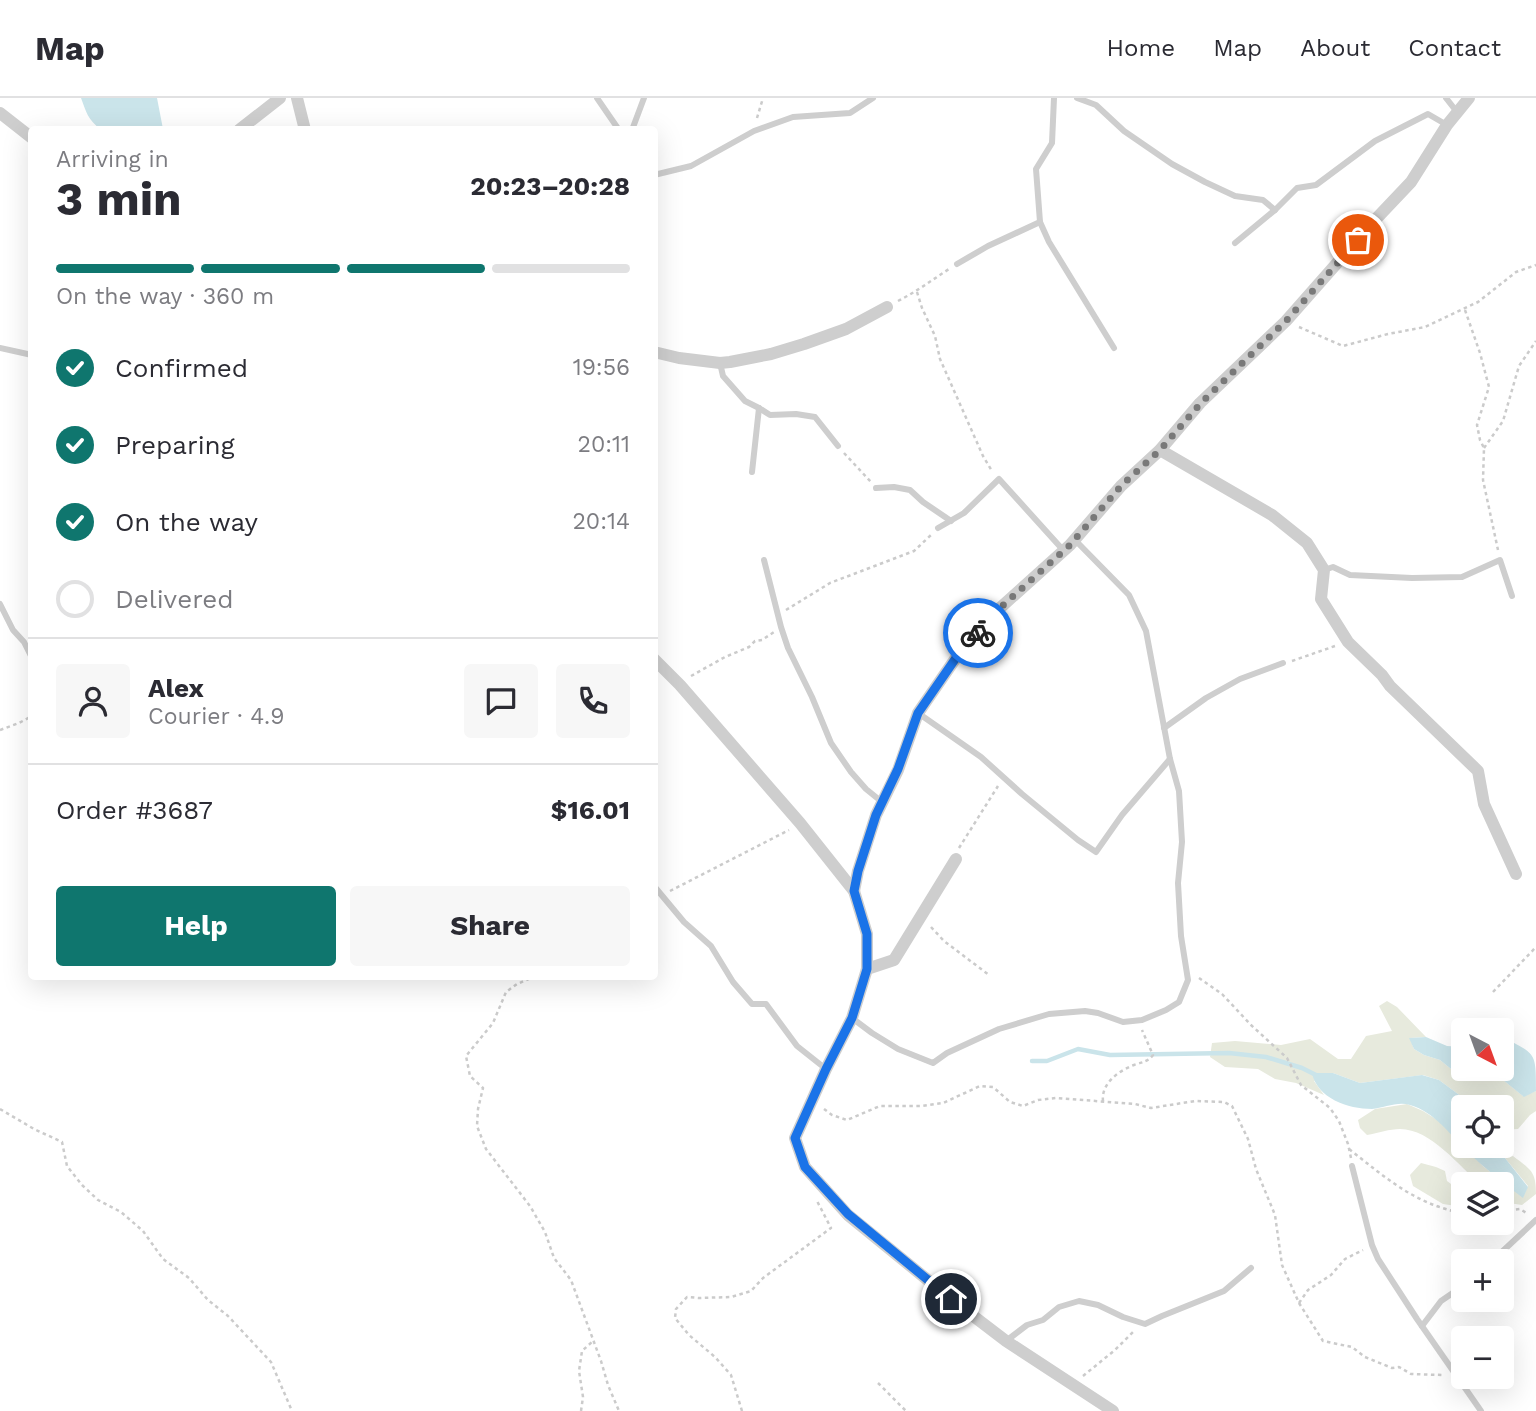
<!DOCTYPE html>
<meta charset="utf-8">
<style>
body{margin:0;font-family:"Work Sans",sans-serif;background:#f7f7f7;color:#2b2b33;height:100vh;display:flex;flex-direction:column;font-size:26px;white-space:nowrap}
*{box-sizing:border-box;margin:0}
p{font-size:23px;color:#7c7c81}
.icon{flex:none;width:38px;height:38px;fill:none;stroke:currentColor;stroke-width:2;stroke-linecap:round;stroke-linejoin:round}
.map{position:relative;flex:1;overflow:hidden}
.sheet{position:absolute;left:28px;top:28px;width:630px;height:854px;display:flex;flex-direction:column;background:#fff;border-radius:7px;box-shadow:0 7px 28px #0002}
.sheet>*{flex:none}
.needle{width:46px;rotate:139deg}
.tools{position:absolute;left:1451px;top:920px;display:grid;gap:14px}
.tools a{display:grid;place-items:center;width:63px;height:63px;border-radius:7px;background:#fff;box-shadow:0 7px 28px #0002;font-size:35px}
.pin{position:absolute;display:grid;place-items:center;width:60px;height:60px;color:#fff;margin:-30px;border:4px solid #fff;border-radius:50%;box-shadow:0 2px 7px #0007}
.courier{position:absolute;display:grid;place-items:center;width:70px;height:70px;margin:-35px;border:5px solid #1a73e8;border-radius:50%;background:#fff;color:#222;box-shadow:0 2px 9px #0007}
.headline em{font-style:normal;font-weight:700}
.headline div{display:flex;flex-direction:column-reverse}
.headline{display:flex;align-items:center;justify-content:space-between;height:119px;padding:0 28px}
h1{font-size:46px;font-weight:700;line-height:52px}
.bar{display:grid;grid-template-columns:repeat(4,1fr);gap:10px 7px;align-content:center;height:84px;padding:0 28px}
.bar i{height:9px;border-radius:5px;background:#e1e1e2}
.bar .selected{background:#0f766e}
.bar p{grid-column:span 4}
.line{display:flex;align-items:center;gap:18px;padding:0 28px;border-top:2px solid #e1e1e2}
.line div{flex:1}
.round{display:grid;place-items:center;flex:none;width:74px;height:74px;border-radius:7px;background:#f7f7f7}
ol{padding:0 28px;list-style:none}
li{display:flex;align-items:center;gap:21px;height:77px}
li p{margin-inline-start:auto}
li .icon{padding:7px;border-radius:50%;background:#0f766e;color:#fff;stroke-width:4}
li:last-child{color:#7c7c81}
li i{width:38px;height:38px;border:4px solid #e1e1e2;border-radius:50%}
.button{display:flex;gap:14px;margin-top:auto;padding:14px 28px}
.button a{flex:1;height:80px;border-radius:7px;background:#0f766e;color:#fff;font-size:28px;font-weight:700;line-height:80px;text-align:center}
.button a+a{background:#f7f7f7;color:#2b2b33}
header{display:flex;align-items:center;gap:42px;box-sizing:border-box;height:98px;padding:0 35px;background:#fff;border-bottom:2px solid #e1e1e2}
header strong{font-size:33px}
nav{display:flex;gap:38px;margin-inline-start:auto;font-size:24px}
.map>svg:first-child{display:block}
.green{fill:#e7eadd}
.water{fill:#cae4ea}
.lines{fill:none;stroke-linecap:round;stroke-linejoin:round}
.stream{stroke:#cae4ea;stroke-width:4.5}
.path{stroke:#cbcbcb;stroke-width:2.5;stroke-dasharray:3.5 3.5;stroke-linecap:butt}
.service{stroke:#cecece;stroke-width:6}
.minor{stroke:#cecece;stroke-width:12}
.done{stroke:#797979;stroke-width:7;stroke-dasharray:0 12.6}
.route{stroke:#1a73e8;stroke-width:9}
</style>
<header>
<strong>Map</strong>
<nav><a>Home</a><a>Map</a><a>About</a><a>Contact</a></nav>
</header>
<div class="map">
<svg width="1536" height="1313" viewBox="0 0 1536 1313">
<rect width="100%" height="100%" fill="#fff"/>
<g class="green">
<path d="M1387,903L1397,909L1426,939L1410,940L1414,951L1424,957L1440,962L1451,971L1470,974L1492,973L1523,998L1536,993V1013L1530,1017L1518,1031L1502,1032V1010H1477L1439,982L1423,977L1360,985L1333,975L1314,983L1324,997L1296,985L1275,981L1258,971L1225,969L1210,959L1212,945L1235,943L1281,947L1310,941L1338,961H1351L1366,938L1392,933L1379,908Z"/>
<path d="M1407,1006L1423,1013L1439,1023L1484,1069L1523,1099L1528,1088L1505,1060L1513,1058C1531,1072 1536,1073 1536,1096L1522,1107L1502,1104V1087H1481C1459,1068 1431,1031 1400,1031C1390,1031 1378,1035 1367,1037L1360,1030L1358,1022L1375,1011Z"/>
<path d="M1421,1065L1436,1069L1445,1073L1447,1083L1463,1095V1109L1443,1106L1413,1088L1410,1077Z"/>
</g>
<g class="water">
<path d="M81,0H157L163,31H101C88,23 86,13 81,0Z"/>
<path d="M1426,939L1447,948L1463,949V971H1502V939C1536,956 1536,954 1536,993L1524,999L1492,973L1470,974L1451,971L1440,962L1424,957L1414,951L1409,940Z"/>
<path d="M1312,975H1333L1360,985L1422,977L1439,982L1477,1010H1463V1048H1501L1505,1060L1528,1089L1523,1100C1504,1085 1485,1071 1468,1054C1450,1037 1435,1014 1410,1007C1398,1003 1384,1010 1372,1011C1348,1011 1317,1000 1312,975Z"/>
</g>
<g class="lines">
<path class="stream" d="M1032,963H1047L1078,951L1110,957L1229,955L1266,959L1302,970L1316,977"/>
<g class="path">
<path d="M757,20L763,0"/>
<path d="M917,194L922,210L935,238L940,261L983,358L992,373"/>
<path d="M898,203C916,194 932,182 949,171"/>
<path d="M1465,212L1480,255L1489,289L1477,327L1480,342L1484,350L1483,382L1498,452"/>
<path d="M1299,229L1343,248L1388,236L1425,229L1478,204L1516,174L1536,167"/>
<path d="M1484,350L1503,323L1519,268L1536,243"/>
<path d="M844,355L871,384"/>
<path d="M786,512L830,485L914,453L931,437"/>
<path d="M1292,563L1335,548"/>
<path d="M691,578L725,559L749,549L755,543L762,542L774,534"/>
<path d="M0,632L19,625L32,618"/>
<path d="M959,750L998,688"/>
<path d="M670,793L789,732"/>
<path d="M931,829L944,843L989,877"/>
<path d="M536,878L517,886L506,894L493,925L466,958L470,978L483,990L478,1011L477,1028L486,1051L530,1108L545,1134L554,1160L571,1182L601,1263L608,1287L619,1313"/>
<path d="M1199,880L1222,896L1251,927L1287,960L1301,987L1330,1010L1339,1023L1348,1046L1351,1060"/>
<path d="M1493,894L1536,849"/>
<path d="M1103,1003C1101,986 1118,973 1134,967C1142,964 1148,964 1153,957L1142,932"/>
<path d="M0,1011L34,1031L62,1044L67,1068L82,1087L98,1102L121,1114L143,1133L163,1161L189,1180L208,1202L228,1218L271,1264L292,1313"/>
<path d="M824,1011L832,1017L847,1022L880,1008H921L943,1005L980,988L993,989L1010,1004L1023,1008L1038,1002L1056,1000L1135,1006L1151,1010L1195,1003L1224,1004L1232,1008L1248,1041L1256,1071L1275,1117L1282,1167L1299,1205L1323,1243L1352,1249L1365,1259L1392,1270L1399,1269L1411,1276L1442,1277"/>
<path d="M1349,1051C1386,1080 1416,1107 1463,1115"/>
<path d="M1502,1113L1520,1111L1528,1116"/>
<path d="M1299,1205L1308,1192L1331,1177L1345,1161L1363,1152"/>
<path d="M1083,1278L1115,1252L1133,1234"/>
<path d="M878,1285L906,1313"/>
<path d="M581,1313L583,1299L579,1273L582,1253L593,1243"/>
<path d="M742,1313L731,1277L715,1259L689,1237L675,1220L676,1211L687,1199L699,1200L731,1199L751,1193L763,1180L831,1130L816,1101"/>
</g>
<g class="service">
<path d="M597,0L619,32"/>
<path d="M1054,0L1052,45L1036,71L1040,124L1049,144L1114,250"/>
<path d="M1077,0L1096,7L1124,33L1172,66L1205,84L1235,98L1263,102L1275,112"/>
<path d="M1446,0L1457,14"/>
<path d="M632,32L644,0"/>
<path d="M654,77L691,68L754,33L793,19L850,15L873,0"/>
<path d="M1235,145L1275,112L1297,90L1316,87L1375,43L1428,16L1447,27"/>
<path d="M957,166L988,148L1040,124"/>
<path d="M0,250L32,257"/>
<path d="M720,265L723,278L745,303L759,310L770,317L796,316L815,319L838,348"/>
<path d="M752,374L759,310"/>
<path d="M876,390L894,389L910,392L923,404L951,423"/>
<path d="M938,430L964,415L999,381L1064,453"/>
<path d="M764,462L781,529L788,550L812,599L831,645L851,674L866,691L882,704"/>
<path d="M1324,472L1333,469L1350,477L1412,480L1462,479L1500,462L1512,498"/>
<path d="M0,506L13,532L24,544L32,560"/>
<path d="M918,615L981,659L1022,696L1078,742L1096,754L1122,717L1170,661"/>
<path d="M1164,630L1206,600L1240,581L1283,565"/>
<path d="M654,788L684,824L711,848L733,884L752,906H766L797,948L826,971"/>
<path d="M852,920L872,935L898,951L933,965L947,955L999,931L1049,916L1085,913L1098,915L1123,924L1142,922L1166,912L1179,904L1188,882L1181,838L1178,785L1182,744L1179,693L1170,661L1146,533L1129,497L1075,442"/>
<path d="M1352,1068L1372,1147L1378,1161L1417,1221L1481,1313"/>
<path d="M1491,1164L1536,1122"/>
<path d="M1422,1228L1441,1203L1463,1188"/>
<path d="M1006,1243L1027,1227L1043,1222L1059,1209L1079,1203L1098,1207L1123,1219L1145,1226L1162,1218L1224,1193L1251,1170"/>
</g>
<g class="minor">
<path d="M297,0L305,32"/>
<path d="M0,15L32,40"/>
<path d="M239,32L280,0"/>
<path d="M654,254L679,260L720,265L730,264L771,256L804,246L846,231L887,209"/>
<path d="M1160,352L1272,417L1307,445L1324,472L1321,501L1348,544L1382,577L1390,588L1478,673L1484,706L1516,776"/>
<path d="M654,561L680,587L800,725L854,793L867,836V871L852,920L826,971L795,1040L805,1069L848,1117L951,1201L1006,1243L1113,1313"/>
<path d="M854,793L858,773L876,717L898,672L918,615L958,557L1000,510L1070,447L1121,388L1160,352L1200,305L1286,223L1375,122L1411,84L1447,27L1469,0"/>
<path d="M867,871L894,862L956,761"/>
</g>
</g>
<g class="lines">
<path class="done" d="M978,535L1000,510L1070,447L1121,388L1160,352L1200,306L1286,223L1358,142"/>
<path class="route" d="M951,1201L848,1116L805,1069L795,1040L826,971L852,920L867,871V836L854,793L858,773L876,717L898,671L918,615L958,557L978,535"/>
</g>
</svg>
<div class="tools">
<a><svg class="needle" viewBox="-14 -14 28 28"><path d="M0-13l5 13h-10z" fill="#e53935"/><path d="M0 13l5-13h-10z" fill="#7c7c81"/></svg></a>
<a><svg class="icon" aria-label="locate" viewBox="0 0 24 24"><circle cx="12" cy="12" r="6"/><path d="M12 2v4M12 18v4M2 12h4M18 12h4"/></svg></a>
<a><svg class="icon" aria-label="layers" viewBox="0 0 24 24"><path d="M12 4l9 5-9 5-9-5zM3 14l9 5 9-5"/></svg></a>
<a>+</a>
<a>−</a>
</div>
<div class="pin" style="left:1358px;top:142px;background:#ea580c"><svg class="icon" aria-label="bag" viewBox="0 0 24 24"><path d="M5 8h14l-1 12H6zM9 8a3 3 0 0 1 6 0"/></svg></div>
<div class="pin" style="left:951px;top:1201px;background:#1f2937"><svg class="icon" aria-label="home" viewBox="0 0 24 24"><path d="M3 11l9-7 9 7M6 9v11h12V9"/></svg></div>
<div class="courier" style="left:978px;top:535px"><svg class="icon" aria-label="bike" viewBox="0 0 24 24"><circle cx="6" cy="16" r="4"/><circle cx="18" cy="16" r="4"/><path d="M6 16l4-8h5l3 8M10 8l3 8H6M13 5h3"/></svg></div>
<section class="sheet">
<div class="headline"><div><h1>3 min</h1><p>Arriving in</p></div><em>20:23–20:28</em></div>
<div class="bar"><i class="selected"></i><i class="selected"></i><i class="selected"></i><i></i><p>On the way · 360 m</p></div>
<ol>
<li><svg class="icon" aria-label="check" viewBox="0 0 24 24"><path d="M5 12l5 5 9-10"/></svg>Confirmed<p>19:56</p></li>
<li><svg class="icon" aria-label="check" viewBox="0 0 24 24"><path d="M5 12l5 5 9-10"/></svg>Preparing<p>20:11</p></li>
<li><svg class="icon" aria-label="check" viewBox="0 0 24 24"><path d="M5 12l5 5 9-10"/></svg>On the way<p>20:14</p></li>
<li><i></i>Delivered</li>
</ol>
<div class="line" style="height:126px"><a class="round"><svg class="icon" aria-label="person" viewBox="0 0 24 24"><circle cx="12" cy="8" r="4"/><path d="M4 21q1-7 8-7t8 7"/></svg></a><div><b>Alex</b><p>Courier · 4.9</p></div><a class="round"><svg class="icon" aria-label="chat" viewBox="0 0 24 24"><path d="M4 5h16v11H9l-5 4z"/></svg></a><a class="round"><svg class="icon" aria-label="phone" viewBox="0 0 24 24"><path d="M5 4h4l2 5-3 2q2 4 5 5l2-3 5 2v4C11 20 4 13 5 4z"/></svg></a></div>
<div class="line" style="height:91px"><div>Order #3687</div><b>$16.01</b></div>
<div class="button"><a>Help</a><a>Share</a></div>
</section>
</div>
